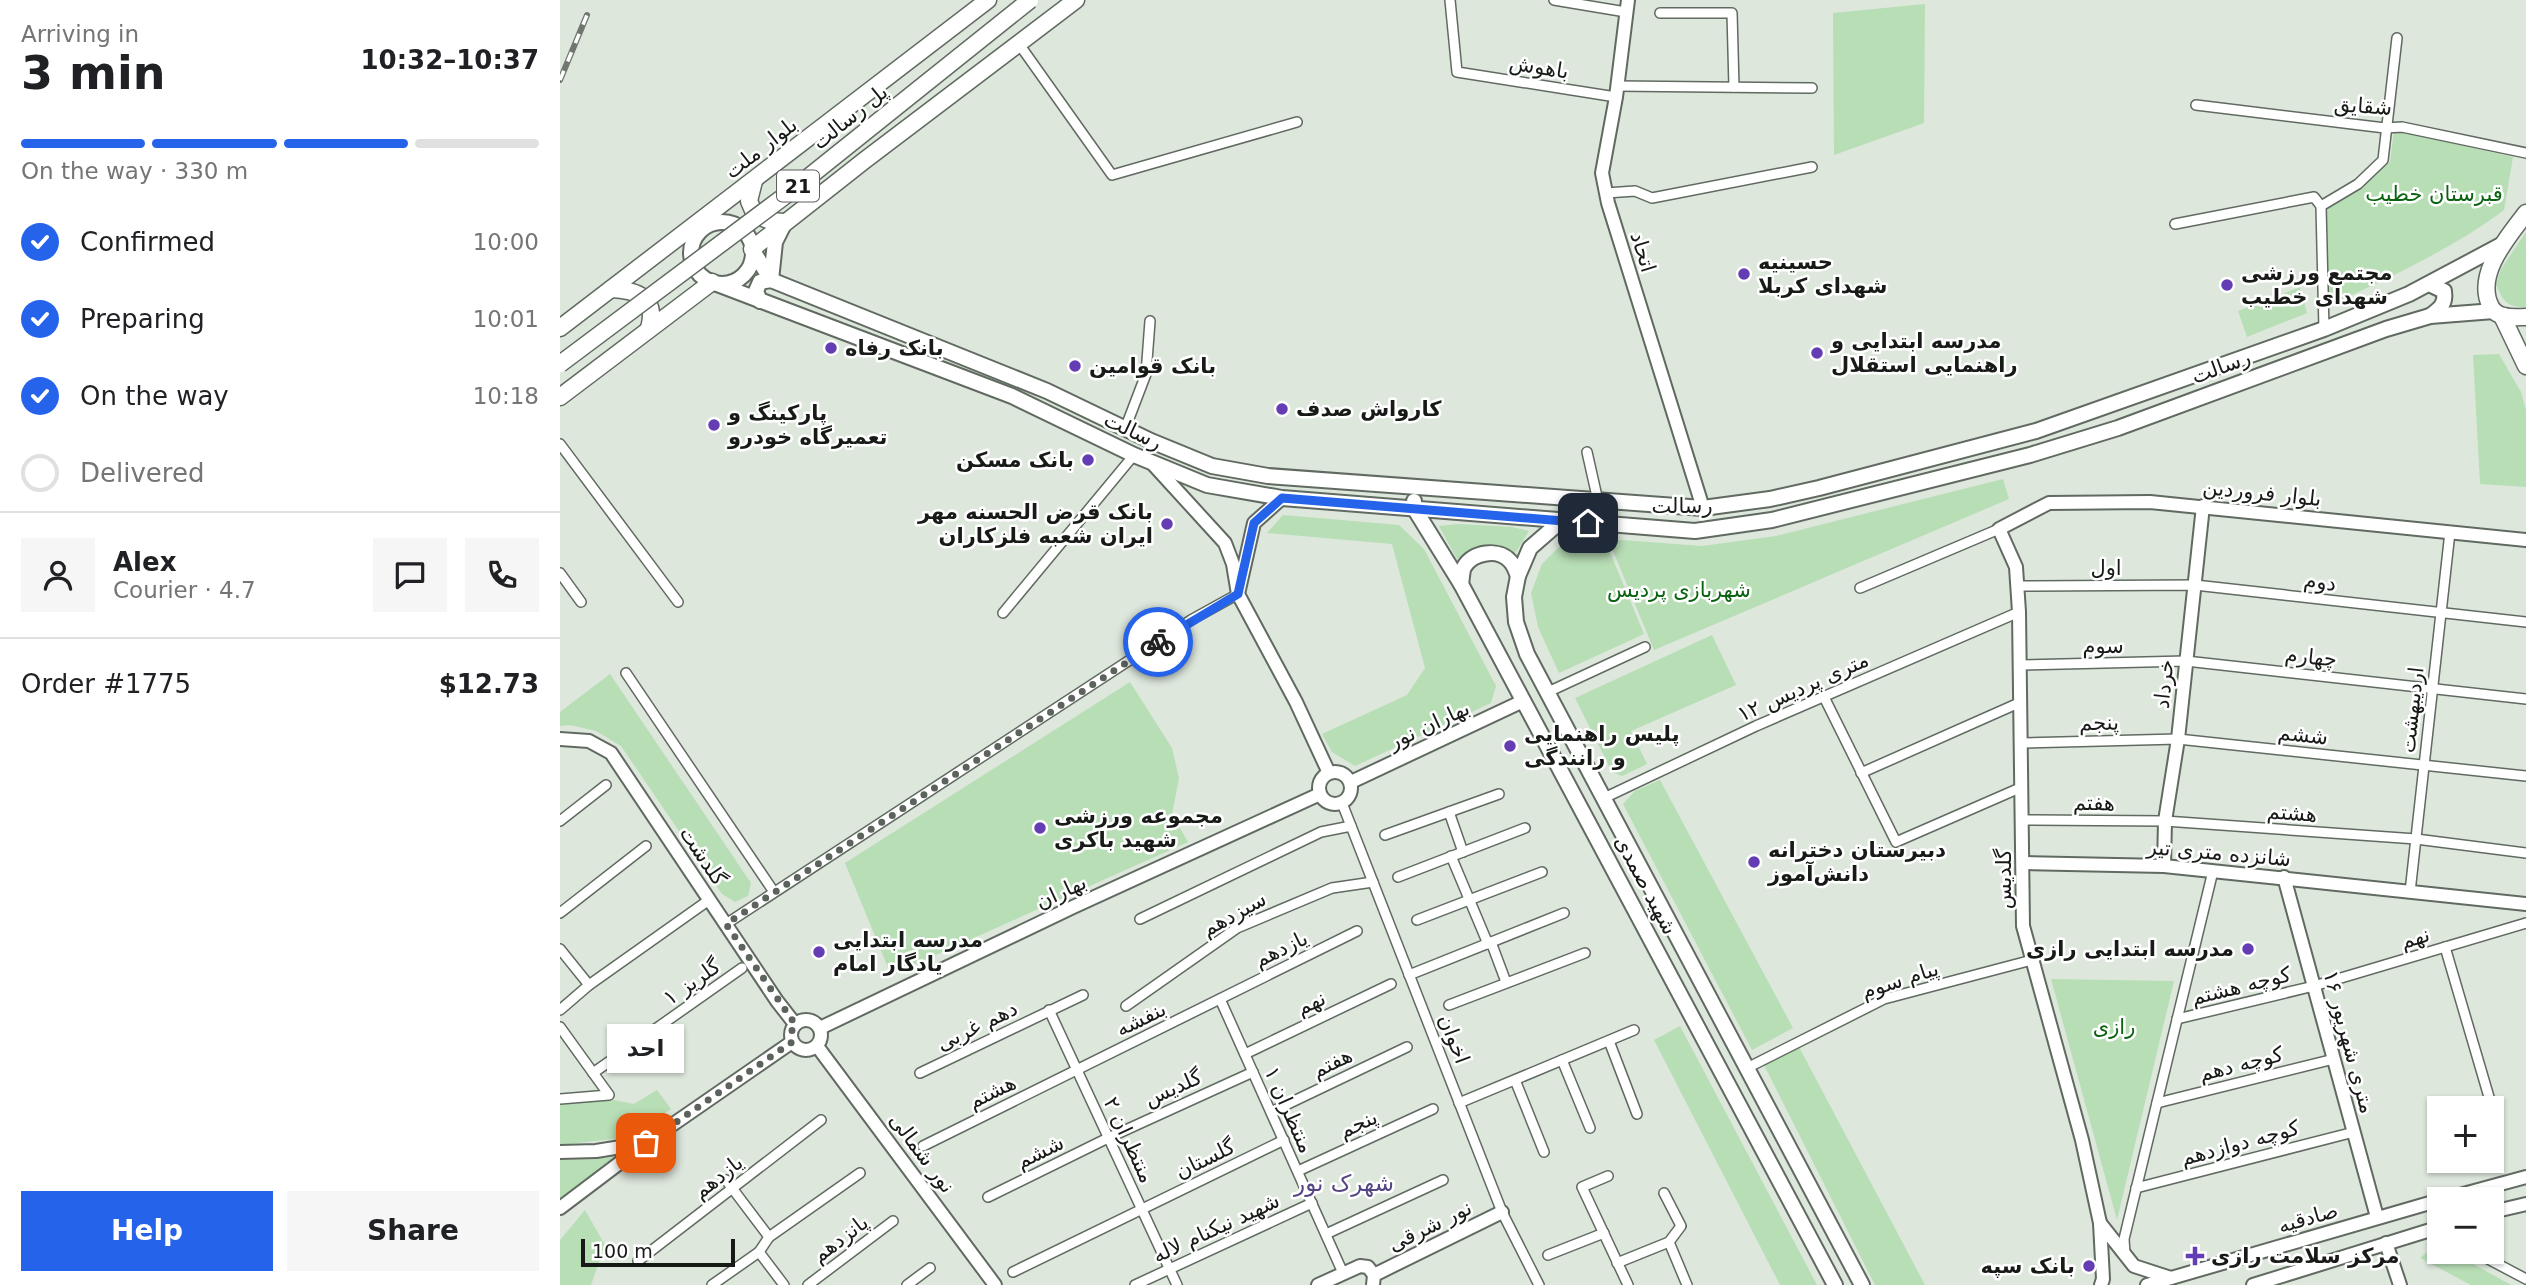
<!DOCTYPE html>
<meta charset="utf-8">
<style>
body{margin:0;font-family:"DejaVu Sans",Vazirmatn,sans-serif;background:#f6f6f6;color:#202124;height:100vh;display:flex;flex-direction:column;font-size:26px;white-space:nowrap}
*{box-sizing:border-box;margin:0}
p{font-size:23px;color:#757577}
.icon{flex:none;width:38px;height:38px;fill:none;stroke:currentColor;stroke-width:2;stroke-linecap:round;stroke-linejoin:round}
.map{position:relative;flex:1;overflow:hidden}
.panel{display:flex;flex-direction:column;background:#fff;width:560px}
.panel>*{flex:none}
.controls{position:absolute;left:1867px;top:1096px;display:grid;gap:14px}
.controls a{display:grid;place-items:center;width:77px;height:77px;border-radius:0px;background:#fff;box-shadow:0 2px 5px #0004;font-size:35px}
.scale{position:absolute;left:21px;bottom:18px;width:154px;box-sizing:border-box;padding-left:7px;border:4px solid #171a17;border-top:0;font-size:19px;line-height:24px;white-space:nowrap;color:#171a17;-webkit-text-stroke:5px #fff;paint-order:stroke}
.pin{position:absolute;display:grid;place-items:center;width:60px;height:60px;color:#fff;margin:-30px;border-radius:14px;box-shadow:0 4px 10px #0006}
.courier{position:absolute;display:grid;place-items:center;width:70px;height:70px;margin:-35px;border:5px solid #2563eb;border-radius:50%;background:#fff;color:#222;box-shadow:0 2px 9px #0007}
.bubble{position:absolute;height:49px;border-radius:0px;background:#fff;box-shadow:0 2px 5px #0004;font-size:23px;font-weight:800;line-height:49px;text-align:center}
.summary em{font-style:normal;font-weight:800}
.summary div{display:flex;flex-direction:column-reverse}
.summary{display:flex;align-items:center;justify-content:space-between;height:119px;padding:0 21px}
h1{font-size:46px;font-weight:800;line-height:52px}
.bar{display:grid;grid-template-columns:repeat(4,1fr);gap:10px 7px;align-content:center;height:84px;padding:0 21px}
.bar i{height:9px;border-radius:5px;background:#e0e0e0}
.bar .active{background:#2563eb}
.bar p{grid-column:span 4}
.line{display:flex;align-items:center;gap:18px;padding:0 21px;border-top:2px solid #e0e0e0}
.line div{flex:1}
.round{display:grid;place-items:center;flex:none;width:74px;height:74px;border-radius:0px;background:#f6f6f6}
ol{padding:0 21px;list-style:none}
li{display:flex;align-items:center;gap:21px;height:77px}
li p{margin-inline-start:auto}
li .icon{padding:7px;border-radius:50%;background:#2563eb;color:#fff;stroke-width:4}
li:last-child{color:#757577}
li i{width:38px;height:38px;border:4px solid #e0e0e0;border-radius:50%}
.cta{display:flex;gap:14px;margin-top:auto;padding:14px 21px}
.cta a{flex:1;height:80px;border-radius:0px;background:#2563eb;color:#fff;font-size:28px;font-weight:800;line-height:80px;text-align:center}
.cta a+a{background:#f6f6f6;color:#202124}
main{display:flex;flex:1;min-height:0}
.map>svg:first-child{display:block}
.green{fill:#b8deb6}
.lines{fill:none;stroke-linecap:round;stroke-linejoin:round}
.street-casing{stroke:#616a61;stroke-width:12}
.secondary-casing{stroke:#616a61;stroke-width:16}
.primary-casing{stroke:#616a61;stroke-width:18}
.highway-casing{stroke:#616a61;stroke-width:19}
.street{stroke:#fff;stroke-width:9}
.secondary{stroke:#fff;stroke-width:12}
.primary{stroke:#fff;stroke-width:14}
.highway{stroke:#fff;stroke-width:16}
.rail-casing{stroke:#707670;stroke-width:6}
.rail{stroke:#fff;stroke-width:3.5;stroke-dasharray:10;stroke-linecap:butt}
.highway-bridge-casing{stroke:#616a61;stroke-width:19;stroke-linecap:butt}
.highway-bridge{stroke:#fff;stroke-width:16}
.done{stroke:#5c625c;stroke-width:7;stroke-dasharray:0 12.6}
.route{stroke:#2563eb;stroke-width:9}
.poi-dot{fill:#643cb4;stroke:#fff;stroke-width:2.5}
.labels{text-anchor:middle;stroke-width:5;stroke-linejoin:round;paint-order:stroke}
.shield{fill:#fff;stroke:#5d5f5d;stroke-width:2}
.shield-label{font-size:19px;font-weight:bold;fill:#171a17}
.street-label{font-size:21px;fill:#171a17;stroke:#fff}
.park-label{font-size:21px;fill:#0a6311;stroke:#fff}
.poi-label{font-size:21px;font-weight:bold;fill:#171a17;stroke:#fff;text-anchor:start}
.neighbourhood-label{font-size:23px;fill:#554583;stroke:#fff}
</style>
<main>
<section class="panel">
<div class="summary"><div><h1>3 min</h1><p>Arriving in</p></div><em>10:32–10:37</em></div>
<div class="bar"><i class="active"></i><i class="active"></i><i class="active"></i><i></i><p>On the way · 330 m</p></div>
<ol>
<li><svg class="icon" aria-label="check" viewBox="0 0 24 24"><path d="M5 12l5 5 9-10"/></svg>Confirmed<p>10:00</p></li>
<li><svg class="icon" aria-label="check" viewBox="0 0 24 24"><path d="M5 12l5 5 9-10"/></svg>Preparing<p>10:01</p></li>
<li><svg class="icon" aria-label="check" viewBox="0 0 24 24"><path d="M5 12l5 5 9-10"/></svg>On the way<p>10:18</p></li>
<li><i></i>Delivered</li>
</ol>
<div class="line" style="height:126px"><a class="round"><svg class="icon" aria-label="person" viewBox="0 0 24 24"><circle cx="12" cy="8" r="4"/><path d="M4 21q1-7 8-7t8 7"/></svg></a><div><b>Alex</b><p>Courier · 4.7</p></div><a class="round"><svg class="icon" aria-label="chat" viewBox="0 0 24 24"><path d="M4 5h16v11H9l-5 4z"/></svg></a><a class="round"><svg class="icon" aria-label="phone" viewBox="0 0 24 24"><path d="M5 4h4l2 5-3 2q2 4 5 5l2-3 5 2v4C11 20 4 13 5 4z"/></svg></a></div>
<div class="line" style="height:91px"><div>Order #1775</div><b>$12.73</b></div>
<div class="cta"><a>Help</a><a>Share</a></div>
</section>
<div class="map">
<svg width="1966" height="1285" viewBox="0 0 1966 1285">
<rect width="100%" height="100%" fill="#dde7dc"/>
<g class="green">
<path d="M1365,4L1364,123L1274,155L1273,13Z"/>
<path d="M1834,130L1953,157L1944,210C1889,251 1828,278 1766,307L1765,208L1800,187L1830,162Z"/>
<path d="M1966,232V307C1947,307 1943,302 1936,284L1941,269Z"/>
<path d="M1740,287L1747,313L1687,337L1678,311Z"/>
<path d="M1939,354L1961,392L1966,410V487L1920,484L1913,355Z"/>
<path d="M1443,479L1449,499L1094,650L1048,539L1142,546L1216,536Z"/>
<path d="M723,515L839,525L864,549L936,686L931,703L795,766L772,752L762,734L847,695L865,668L832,544L707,533Z"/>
<path d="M898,524L952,527L969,531L954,555C934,538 917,547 897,559L879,526Z"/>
<path d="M1012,534L1044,538L1084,634L999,673L978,627L971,593L982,564Z"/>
<path d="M1152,635L1176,685L1071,731L1087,764L1062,776L1052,772L1015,698Z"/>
<path d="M50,674L191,883L188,896L175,902L162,894L61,746L36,731L10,725L0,726V712Z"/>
<path d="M570,682L612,748L619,778L612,814L628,842L331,975L285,863Z"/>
<path d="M1100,780L1233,1028L1192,1050L1063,804L1075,791Z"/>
<path d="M1491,979L1614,981L1557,1220Z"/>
<path d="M1120,1026L1257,1285H1220L1094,1040Z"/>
<path d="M1239,1047L1365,1285H1315L1204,1065Z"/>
<path d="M97,1090L111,1109L70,1137L0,1145V1103L49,1099L74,1104Z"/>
<path d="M60,1157L0,1200V1160Z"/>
<path d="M25,1210L45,1245L31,1285H0V1240Z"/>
<path d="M1877,1244L1879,1245L1880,1251H1890L1951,1285H1911L1860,1258Z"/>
</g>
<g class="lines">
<g class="street-casing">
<g id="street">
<path d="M890,0L897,72L1056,97"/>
<path d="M994,0L1066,12"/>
<path d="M1100,13H1172L1174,87"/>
<path d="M459,44L552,175L737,122"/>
<path d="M1057,86L1252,88"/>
<path d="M1636,105L1825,128L1842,127L1966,153"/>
<path d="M1046,193L1075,191L1092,198L1252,167"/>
<path d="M1615,224L1754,197L1761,206"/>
<path d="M1764,329L1761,206L1798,184L1823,160L1837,38"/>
<path d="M565,429L586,374L590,321"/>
<path d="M0,444L118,602"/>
<path d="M1027,452L1038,501"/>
<path d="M0,573L21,602"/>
<path d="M1457,586L1635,585L1966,622"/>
<path d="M1300,588L1439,529"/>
<path d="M443,613L574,455"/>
<path d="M1460,665L1626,661L1966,699"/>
<path d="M66,673L214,892"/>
<path d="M988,692L1085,647"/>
<path d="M1264,697L1336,842L1462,787"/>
<path d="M1462,743L1618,739L1966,776"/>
<path d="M1301,773L1461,702"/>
<path d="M1044,798L1196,726L1459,612"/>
<path d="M782,803L942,1212L979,1285"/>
<path d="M889,812L903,852"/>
<path d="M1463,820L1605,821L1856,839L1966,853"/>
<path d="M0,821L46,785"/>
<path d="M825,835L939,794"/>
<path d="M891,856L928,944"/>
<path d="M838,877L965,828"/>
<path d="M1850,892L1890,532"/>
<path d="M0,913L86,846"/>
<path d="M580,919L761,832L791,826"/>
<path d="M857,920L982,872"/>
<path d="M166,924L631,620L678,594"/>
<path d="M931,942L946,982"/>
<path d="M1885,947L1929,1097"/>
<path d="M0,949L29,985"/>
<path d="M849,975L1004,913"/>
<path d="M660,999L783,1273"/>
<path d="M889,1005L1025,953"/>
<path d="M566,1006L677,928L772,888L813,882"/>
<path d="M0,1010L29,985L149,900"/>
<path d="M489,1010L617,1285"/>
<path d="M1617,1019L1754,986L1966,923"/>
<path d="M0,1027L49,1095L0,1099"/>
<path d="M1049,1041L1077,1114"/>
<path d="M685,1054L831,984"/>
<path d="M1002,1060L1030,1128"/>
<path d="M1187,1068L1324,999L1472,960"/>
<path d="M33,1073L182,968"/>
<path d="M360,1073L523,995"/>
<path d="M955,1080L984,1152"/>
<path d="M899,1103L1074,1030"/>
<path d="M1597,1103L1774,1059"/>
<path d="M711,1112L847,1047"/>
<path d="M363,1146L797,931"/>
<path d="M738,1171L873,1109"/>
<path d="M1048,1176L1022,1187L1068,1285"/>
<path d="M166,1180L209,1237L199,1252"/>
<path d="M1576,1188L1794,1132"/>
<path d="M428,1197L548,1138L693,1072"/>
<path d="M766,1234L883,1180"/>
<path d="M209,1237L300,1173"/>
<path d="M1109,1242L1127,1285"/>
<path d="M1913,1251L1966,1279"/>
<path d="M1565,1254L1564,1239L1653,871"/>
<path d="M988,1255L1044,1233"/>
<path d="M78,1261L261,1120"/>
<path d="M1057,1263L1109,1242L1121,1226L1104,1193"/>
<path d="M453,1272L724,1140"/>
<path d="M152,1285L199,1252L224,1285"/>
<path d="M248,1285L333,1221"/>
<path d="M347,1285L370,1268"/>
<path d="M575,1285L752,1203"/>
</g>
</g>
<g class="secondary-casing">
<g id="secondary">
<path d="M1068,0L1056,97L1042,173L1048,203L1143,508"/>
<path d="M591,462L665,543L673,564L678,594L694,523L722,498"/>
<path d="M678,594L736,702L769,773"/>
<path d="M0,739L29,741L51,753L217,1001L235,1024"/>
<circle cx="775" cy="788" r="16"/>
<path d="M791,782L963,701"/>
<path d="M1464,863L1604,866L1966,904"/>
<path d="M1604,866L1605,821L1618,739L1643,506"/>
<path d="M1724,877L1817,1217"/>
<circle cx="246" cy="1035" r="15"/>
<path d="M260,1028L513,907L760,794"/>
<path d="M257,1046L435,1285"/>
<path d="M86,1143L232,1042"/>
<path d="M0,1152L36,1151L86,1143L0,1208"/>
<path d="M1885,1199L1966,1177"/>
<path d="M1932,1212L1966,1204"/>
<path d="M1540,1223L1574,1266L1611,1278"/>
<path d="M1826,1243L1840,1285"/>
<path d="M814,1275L942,1212"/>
<path d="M758,1285L800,1266L808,1267L814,1275L813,1285"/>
<path d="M1541,1285L1543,1279L1540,1223L1522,1140L1463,926L1459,612L1456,567L1439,529L1489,503L1590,502L1966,540"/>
<path d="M1587,1285L1880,1200"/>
<path d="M1693,1285L1880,1227"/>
</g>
</g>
<g class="primary-casing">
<g id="primary">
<circle cx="162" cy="253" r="31"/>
<path d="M192,249L211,280L487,391L591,441L652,466L708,476L1143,508L1210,499L1259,488L1476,431L1764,329L1849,294L1943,244"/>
<path d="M152,282L452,396L574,455L647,485L722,498L1135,531L1212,520L1470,455L1558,428L1826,329L1870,316L1934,311"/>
<path d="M1869,284L1884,291C1886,304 1880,309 1870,316"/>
<path d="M200,301L196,291L200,282L211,280L215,242L224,224"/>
<path d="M854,501V508L901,584L1275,1285"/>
<path d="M1001,521L970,548L958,576L954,597L956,622L967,654L1302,1285"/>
<path d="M901,584C902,579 902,571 904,567C913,552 938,548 950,561C954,565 956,571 958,576"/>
</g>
</g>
<g class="highway-casing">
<g id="highway">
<path d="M194,181L189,201L195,215L211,221L224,222"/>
<path d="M1966,213C1948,237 1914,275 1931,307C1934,312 1938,315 1944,316C1951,318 1959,317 1966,317"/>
<path d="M192,249L305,160L516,0"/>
<path d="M51,289C76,290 98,297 89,328"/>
<path d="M1942,316L1966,366"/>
<path d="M0,328L428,0"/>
<path d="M0,397L152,282"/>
</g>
</g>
<use href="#street" class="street"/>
<use href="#secondary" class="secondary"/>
<use href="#primary" class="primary"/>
<use href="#highway" class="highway"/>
<g class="rail-casing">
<path id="rail" d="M0,80L27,15"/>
</g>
<use href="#rail" class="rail"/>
<g class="highway-bridge-casing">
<path id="highway-bridge" d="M0,364L230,192L470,0"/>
</g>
<use href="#highway-bridge" class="highway-bridge"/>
</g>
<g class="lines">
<path class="done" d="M86,1143L232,1042V1028L235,1024L166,924L598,642"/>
<path class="route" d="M598,642L678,594L694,523L722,498L1028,523"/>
</g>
<g class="poi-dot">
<circle cx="1184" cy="274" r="7"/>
<circle cx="1667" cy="285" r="7"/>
<circle cx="271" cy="348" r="7"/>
<circle cx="1257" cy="353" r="7"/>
<circle cx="515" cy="366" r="7"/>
<circle cx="722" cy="409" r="7"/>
<circle cx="154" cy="425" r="7"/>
<circle cx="528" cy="460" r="7"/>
<circle cx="607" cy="524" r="7"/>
<circle cx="950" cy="746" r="7"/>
<circle cx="480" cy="828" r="7"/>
<circle cx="1194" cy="862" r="7"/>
<circle cx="1688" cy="949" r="7"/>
<circle cx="259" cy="952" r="7"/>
<path d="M1631.5 1245.5h7v7h7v7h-7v7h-7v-7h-7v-7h7z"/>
<circle cx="1529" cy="1266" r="7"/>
</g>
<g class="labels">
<rect class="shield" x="217" y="170.5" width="42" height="31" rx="5"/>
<g class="shield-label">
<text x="238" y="193">21</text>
</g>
<g class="street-label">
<text transform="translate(979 67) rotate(9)" y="7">باهوش</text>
<text transform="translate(1803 106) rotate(4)" y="7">شقایق</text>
<text transform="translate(290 117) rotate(-39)" y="7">پل رسالت</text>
<text transform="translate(201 148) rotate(-38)" y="7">بلوار ملت</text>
<text transform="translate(1083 252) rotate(73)" y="7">اتحاد</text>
<text transform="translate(1661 367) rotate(-20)" y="7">رسالت</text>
<text transform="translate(573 431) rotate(25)" y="7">رسالت</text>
<text transform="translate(1702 493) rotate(6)" y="7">بلوار فروردین</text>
<text x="1122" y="513">رسالت</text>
<text x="1546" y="575">اول</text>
<text transform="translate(1760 582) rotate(7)" y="7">دوم</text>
<text transform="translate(1543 646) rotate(-1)" y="7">سوم</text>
<text transform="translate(1751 657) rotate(6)" y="7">چهارم</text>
<text transform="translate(1604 684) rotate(-84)" y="7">خرداد</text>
<text transform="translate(1243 687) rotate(-24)" y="7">۱۲ متری پردیس</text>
<text transform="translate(1852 710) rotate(-84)" y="7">اردیبهشت</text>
<text transform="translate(1539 723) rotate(-1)" y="7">پنجم</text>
<text transform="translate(869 725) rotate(-25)" y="7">بهاران نور</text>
<text transform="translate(1743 735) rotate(6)" y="7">ششم</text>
<text transform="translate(1534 803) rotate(1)" y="7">هفتم</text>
<text transform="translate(1732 813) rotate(4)" y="7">هشتم</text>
<text transform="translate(1659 853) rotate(5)" y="7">شانزده متری تیر</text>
<text transform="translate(143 856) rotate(56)" y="7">گلدشت</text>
<text transform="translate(1444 879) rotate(-90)" y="7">گلدیس</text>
<text transform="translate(1086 885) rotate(62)" y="7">شهید صمدی</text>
<text transform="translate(501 892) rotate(-25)" y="7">بهاران</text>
<text transform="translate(674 914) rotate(-29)" y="7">سیزدهم</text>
<text transform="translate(1855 938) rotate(-17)" y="7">نهم</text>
<text transform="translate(721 949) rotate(-26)" y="7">یازدهم</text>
<text transform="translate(1340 980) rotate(-18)" y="7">پیام سوم</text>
<text transform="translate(132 982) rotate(-35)" y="7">گلریز ۱</text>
<text transform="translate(1681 986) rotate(-14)" y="7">کوچه هشتم</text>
<text transform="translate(751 1003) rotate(-25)" y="7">نهم</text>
<text transform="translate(581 1019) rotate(-26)" y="7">بنفشه</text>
<text transform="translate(417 1026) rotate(-26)" y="7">دهم غربی</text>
<text transform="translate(894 1039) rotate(69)" y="7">اخوان</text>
<text transform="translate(1789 1042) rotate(75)" y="7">۱۶ متری شهریور</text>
<text transform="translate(772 1063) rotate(-26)" y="7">هفتم</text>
<text transform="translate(1681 1064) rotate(-14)" y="7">کوچه دهم</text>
<text transform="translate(613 1088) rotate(-24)" y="7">گلدیس</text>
<text transform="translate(432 1092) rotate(-26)" y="7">هشتم</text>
<text transform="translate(729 1110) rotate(66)" y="7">منتظران ۱</text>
<text transform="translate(798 1124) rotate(-25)" y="7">پنجم</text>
<text transform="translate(569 1140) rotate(65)" y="7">منتظران ۲</text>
<text transform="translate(1680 1143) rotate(-15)" y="7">کوچه دوازدهم</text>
<text transform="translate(480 1152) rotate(-26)" y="7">ششم</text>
<text transform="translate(362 1153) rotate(53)" y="7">نور شمالی</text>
<text transform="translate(645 1159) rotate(-26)" y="7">گلستان</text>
<text transform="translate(158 1177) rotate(-38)" y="7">یازدهم</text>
<text transform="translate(1748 1218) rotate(-16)" y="7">صادقیه</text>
<text transform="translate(870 1226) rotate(-26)" y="7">نور شرقی</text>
<text transform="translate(656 1228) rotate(-25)" y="7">شهید نیکنام لاله</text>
<text transform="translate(280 1239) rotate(-37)" y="7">پانزدهم</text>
</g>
<g class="park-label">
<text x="1874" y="201">قبرستان خطیب</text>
<text x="1119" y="597">شهربازی پردیس</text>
<text x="1554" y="1034">رازی</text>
</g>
<g class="poi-label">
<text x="1198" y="269">حسینیه<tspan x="1198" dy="24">شهدای کربلا</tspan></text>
<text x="1681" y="280">مجتمع ورزشی<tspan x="1681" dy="24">شهدای خطیب</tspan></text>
<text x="1271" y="348">مدرسه ابتدایی و<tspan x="1271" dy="24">راهنمایی استقلال</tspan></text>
<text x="285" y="355">بانک رفاه</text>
<text x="529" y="373">بانک قوامین</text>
<text x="736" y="416">کارواش صدف</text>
<text x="168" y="420">پارکینگ و<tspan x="168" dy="24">تعمیرگاه خودرو</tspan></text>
<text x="514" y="467" text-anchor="end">بانک مسکن</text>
<text x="593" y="519" text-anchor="end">بانک قرض الحسنه مهر<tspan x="593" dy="24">ایران شعبه فلزکاران</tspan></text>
<text x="964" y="741">پلیس راهنمایی<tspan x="964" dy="24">و رانندگی</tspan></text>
<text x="494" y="823">مجموعه ورزشی<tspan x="494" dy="24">شهید باکری</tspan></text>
<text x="1208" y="857">دبیرستان دخترانه<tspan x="1208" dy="24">دانش‌آموز</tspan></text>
<text x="273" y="947">مدرسه ابتدایی<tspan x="273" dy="24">یادگار امام</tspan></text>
<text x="1674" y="956" text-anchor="end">مدرسه ابتدایی رازی</text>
<text x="1651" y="1263">مرکز سلامت رازی</text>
<text x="1515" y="1273" text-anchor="end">بانک سپه</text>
</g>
<g class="neighbourhood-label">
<text x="784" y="1191">شهرک نور</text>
</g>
</g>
</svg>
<div class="controls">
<a>+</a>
<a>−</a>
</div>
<div class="scale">100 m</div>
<div class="pin" style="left:86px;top:1143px;background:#ea580c"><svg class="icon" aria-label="bag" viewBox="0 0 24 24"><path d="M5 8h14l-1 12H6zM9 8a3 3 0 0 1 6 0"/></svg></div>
<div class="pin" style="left:1028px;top:523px;background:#1f2937"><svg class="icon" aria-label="home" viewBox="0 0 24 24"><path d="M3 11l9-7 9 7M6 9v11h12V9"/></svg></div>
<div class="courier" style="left:598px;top:642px"><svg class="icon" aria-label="bike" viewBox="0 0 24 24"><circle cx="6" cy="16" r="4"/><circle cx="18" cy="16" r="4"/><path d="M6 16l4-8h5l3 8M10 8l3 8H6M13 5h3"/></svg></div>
<div class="bubble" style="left:47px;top:1024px;width:77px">احد</div>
</div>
</main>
